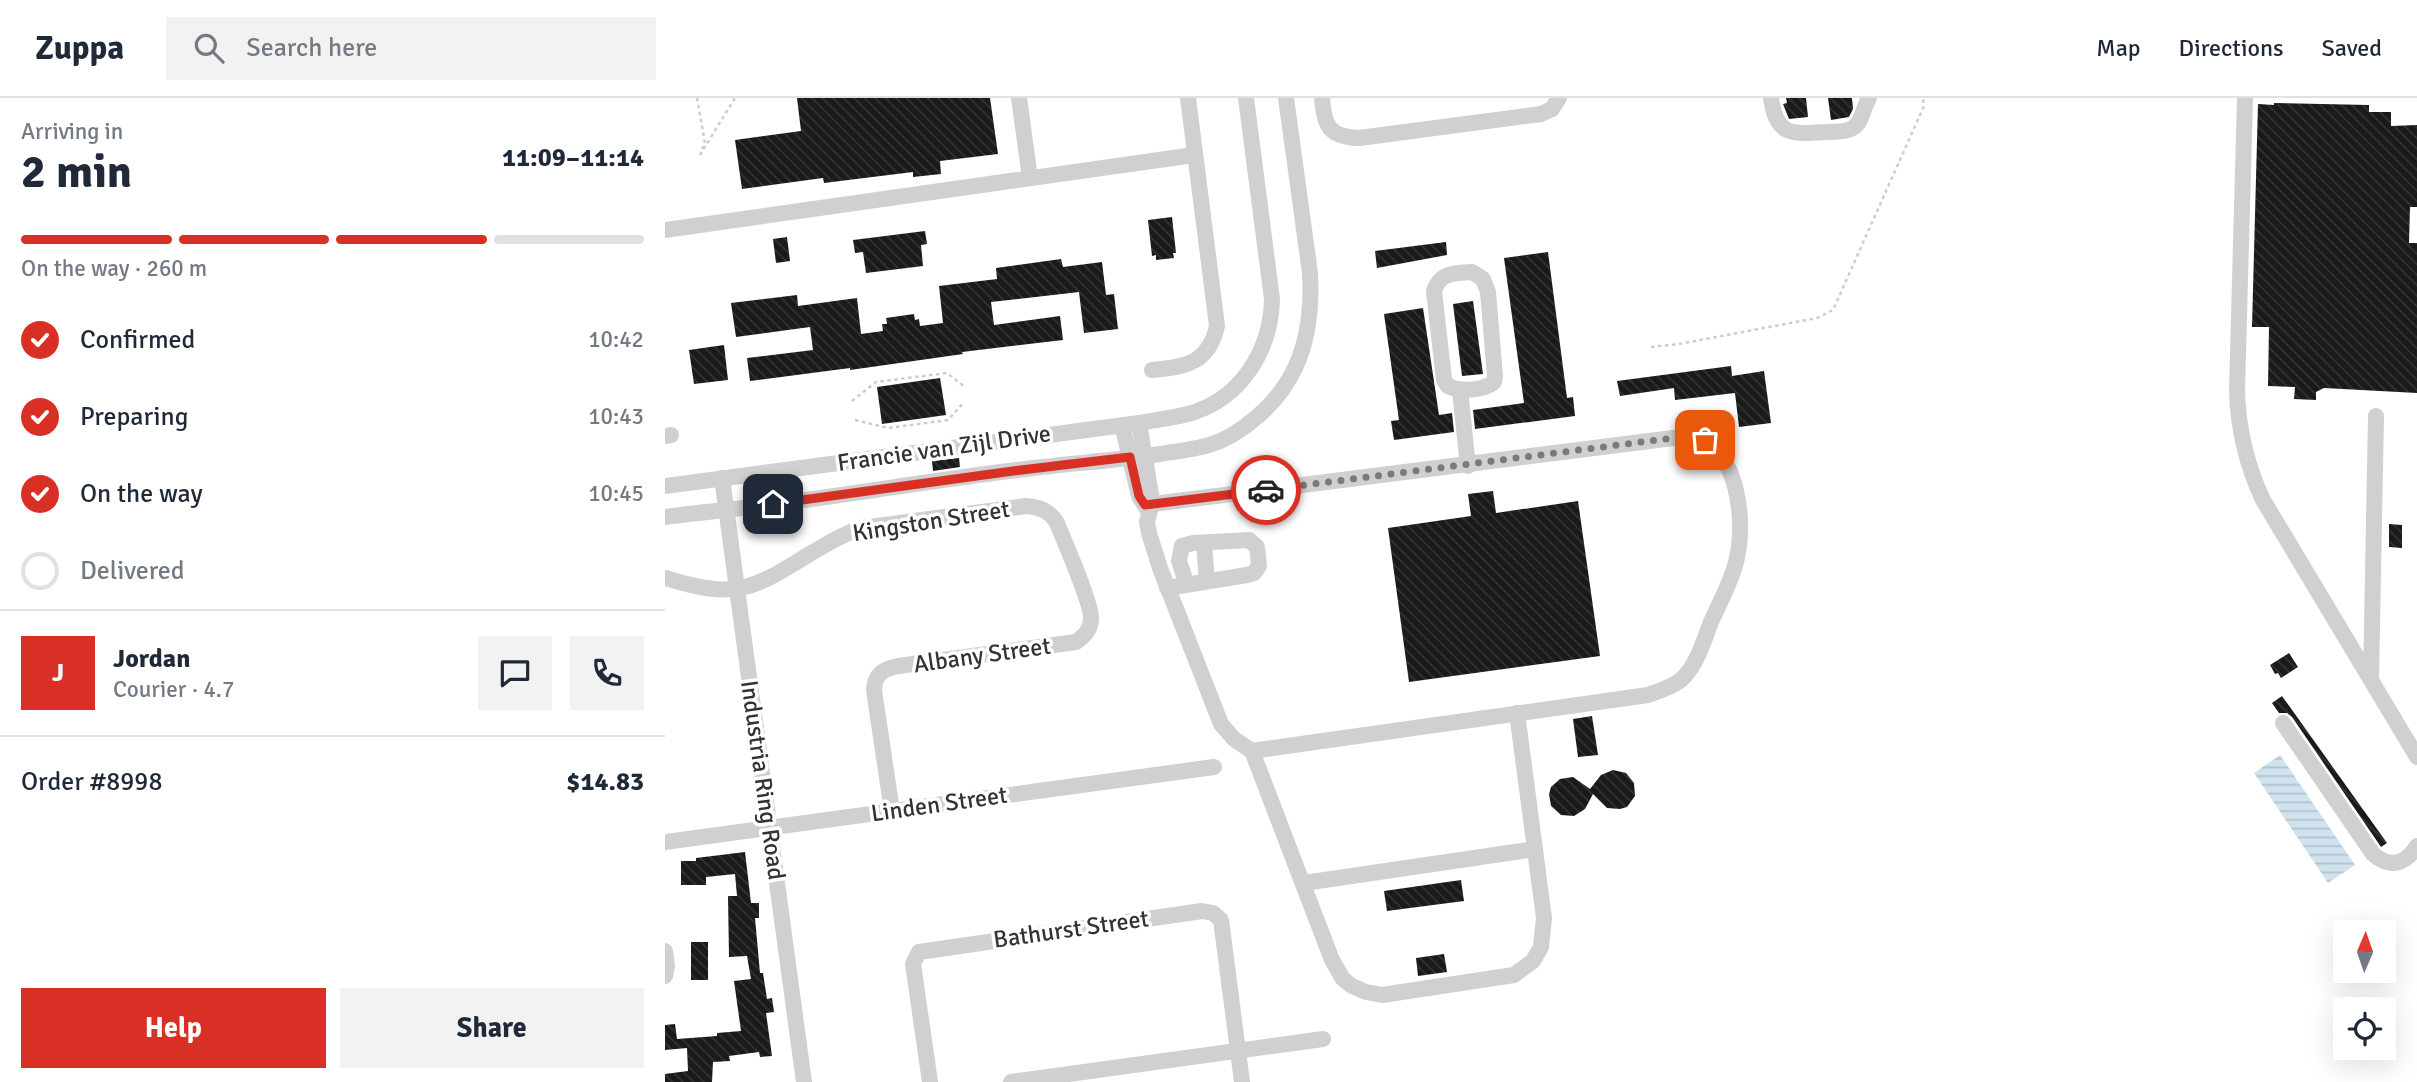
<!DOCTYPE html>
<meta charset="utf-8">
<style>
body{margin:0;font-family:Signika,sans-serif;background:#f2f2f3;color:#1f2937;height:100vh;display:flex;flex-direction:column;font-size:26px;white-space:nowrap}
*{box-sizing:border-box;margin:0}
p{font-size:23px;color:#747a83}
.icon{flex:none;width:38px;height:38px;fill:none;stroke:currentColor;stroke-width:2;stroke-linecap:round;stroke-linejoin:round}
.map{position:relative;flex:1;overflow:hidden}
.panel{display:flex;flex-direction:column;background:#fff;width:665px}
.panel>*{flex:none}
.needle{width:46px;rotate:2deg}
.fabs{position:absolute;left:1668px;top:822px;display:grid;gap:14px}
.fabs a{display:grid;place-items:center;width:63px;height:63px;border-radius:0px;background:#fff;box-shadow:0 7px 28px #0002;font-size:35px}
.pin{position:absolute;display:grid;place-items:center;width:60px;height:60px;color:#fff;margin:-30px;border-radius:14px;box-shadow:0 4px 10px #0006}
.courier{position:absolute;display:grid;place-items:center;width:70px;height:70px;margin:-35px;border:5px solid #d93025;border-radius:50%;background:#fff;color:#222;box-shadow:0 2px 9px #0007}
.summary em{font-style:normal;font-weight:800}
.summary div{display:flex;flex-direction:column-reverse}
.summary{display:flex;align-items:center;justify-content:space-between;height:119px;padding:0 21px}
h1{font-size:46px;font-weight:800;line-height:52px}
.bar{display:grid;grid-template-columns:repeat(4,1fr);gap:10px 7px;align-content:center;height:84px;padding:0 21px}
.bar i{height:9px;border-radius:5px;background:#e0e1e3}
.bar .current{background:#d93025}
.bar p{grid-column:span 4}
.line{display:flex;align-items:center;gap:18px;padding:0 21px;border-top:2px solid #e0e1e3}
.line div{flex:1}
.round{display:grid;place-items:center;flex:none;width:74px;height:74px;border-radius:0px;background:#f2f2f3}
ol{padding:0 21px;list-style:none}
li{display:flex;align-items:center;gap:21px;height:77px}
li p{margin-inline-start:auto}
li .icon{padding:7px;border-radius:50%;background:#d93025;color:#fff;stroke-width:4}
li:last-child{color:#747a83}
li i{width:38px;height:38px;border:4px solid #e0e1e3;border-radius:50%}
.button{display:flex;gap:14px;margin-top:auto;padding:14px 21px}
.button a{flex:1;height:80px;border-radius:0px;background:#d93025;color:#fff;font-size:28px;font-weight:800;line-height:80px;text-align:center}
.button a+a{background:#f2f2f3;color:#1f2937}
header{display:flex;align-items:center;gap:42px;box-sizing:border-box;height:98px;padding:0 35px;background:#fff;border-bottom:2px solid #e0e1e3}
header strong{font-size:33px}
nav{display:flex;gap:38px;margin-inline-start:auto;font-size:24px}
.search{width:490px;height:63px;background:#f2f2f3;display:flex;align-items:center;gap:18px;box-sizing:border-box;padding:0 24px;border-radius:0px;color:#747a83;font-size:26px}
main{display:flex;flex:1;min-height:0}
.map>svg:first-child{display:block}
.water{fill:url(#water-rules)}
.building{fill:url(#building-back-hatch)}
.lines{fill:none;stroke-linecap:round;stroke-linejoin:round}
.path{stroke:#cdcdcd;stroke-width:2.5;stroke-dasharray:3.5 3.5;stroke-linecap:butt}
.minor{stroke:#d0d0d0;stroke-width:16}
.done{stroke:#7a7a7a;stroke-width:7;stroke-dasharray:0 12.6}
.route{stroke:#d93025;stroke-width:9}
.labels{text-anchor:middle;stroke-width:7;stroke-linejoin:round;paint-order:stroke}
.street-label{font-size:24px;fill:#333;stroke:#fff}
</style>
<header>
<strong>Zuppa</strong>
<div class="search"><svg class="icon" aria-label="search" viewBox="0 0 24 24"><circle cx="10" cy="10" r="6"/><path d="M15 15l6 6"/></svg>Search here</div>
<nav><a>Map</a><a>Directions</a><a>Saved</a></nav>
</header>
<main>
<section class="panel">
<div class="summary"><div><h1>2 min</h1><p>Arriving in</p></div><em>11:09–11:14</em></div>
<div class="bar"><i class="current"></i><i class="current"></i><i class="current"></i><i></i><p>On the way · 260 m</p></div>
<ol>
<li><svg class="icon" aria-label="check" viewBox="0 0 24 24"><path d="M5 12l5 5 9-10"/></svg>Confirmed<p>10:42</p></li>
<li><svg class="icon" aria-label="check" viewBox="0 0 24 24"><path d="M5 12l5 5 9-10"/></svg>Preparing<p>10:43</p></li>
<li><svg class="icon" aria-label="check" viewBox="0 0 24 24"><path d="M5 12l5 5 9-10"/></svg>On the way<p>10:45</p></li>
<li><i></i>Delivered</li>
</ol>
<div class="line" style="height:126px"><b class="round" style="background:#d93025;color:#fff">J</b><div><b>Jordan</b><p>Courier · 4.7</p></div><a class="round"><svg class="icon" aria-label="chat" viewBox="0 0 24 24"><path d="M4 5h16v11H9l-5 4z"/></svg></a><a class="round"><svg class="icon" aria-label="phone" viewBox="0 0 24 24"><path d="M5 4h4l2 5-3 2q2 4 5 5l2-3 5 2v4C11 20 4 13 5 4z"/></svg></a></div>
<div class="line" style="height:91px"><div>Order #8998</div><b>$14.83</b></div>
<div class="button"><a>Help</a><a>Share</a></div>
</section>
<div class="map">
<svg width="1752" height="984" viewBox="0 0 1752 984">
<defs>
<pattern id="water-rules" width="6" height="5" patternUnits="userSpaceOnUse" patternTransform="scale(1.75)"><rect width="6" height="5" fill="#cfe2ee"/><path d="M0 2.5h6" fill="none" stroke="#b2c2cd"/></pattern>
<pattern id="building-back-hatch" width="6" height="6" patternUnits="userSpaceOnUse" patternTransform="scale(1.75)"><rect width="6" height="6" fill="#1a1a1a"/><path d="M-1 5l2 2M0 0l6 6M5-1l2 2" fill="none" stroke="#333"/></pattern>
</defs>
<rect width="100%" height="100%" fill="#fff"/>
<path class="water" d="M1615,657L1690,767L1663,785L1589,675Z"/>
<g class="building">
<path d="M132,0H325L333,56L275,63L276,76L248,79V74L159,85L158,80L77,91L70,42L136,33Z"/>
<path d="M1121,0H1141L1143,19L1124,21L1118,6L1122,5Z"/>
<path d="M1163,0H1187L1188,11L1184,19L1166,22Z"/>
<path d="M1609,5L1704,7V14H1726V28L1752,27V109H1745L1744,145H1752V295L1659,290L1651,294V302L1629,301L1630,289L1603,288L1604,229H1587L1593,6L1609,7Z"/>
<path d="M507,119L511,155H508L509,160L491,162V157L487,158L483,122Z"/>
<path d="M260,133L262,146L256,147L258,168L201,175L198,154L190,155L188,142Z"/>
<path d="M122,139L125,163L111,165L108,141Z"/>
<path d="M781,144L782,157L712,170L710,153Z"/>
<path d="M883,154L902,300L908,299L910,318L810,331L808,312L859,305L839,160Z"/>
<path d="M396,161L398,169L437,164L441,197L449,196L453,231L419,235L414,194L326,204L329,227L395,218L398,242L297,254L298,256L185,272V270L85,283L82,260L148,252L145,229L71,239L66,205L132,197L133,208L192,200L196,236L218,233L217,226H222L221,220L249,216L250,222L254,221L255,228L278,225L274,188L332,181L331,170Z"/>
<path d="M808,203L818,276L797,278L788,206Z"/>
<path d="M758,210L774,317L787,315L789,334L729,342L726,323L734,322L719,216Z"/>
<path d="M59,247L63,282L29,286L24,252Z"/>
<path d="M1066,268L1067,278L1099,273L1106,325L1074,329L1070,295L1010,302L1009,290L955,298L952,283Z"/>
<path d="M275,280L281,317L217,326L212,289Z"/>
<path d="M294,360L295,369L268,373L267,363Z"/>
<path d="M828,393L831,415L913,403L935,558L744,584L723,430L806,418L803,396Z"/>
<path d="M1724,426L1737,427V450L1724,449Z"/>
<path d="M1624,555L1633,569L1616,580L1613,575L1610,576L1605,567Z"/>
<path d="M1617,598L1722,745L1716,749L1627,619L1622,615H1614L1607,605Z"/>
<path d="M927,618L933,657L913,659L908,621Z"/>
<path d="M948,672L961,675L969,685L970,698L962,709L955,711L942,710L928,696L920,711L909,718L896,717L886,708L884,696L886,689L895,681L908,679L925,691L936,677Z"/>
<path d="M80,754L86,805H94V820H90L95,875H98L102,901L107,900L109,914L101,915L107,958L95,959L94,954L64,958L65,963L48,964L47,984H0V976L23,973L22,950L0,952V927L10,926L12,941L52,938V935L76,933L69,883L86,881L82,858L64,859L63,798H72L70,776L41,779V787H16V763H31V760Z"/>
<path d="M796,782L799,803L722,813L719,793Z"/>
<rect x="26" y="844" width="17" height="38"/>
<path d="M779,856L782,874L753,878L751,860Z"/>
</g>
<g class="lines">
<g class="path">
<path d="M32,0L40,45L37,51"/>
<path d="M35,57L70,0"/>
<path d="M986,249L1014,246L1152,220L1168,212L1259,8L1258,0"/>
<path d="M187,303L211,284L282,275L300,289"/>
<path d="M190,322L223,330L283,322L299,304"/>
</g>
<g class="minor">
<path d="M354,0L365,80"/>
<path d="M657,0C659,28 664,39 694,40L876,16L887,11L894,0"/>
<path d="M1106,0C1111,39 1128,36 1162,34C1170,33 1182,35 1189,29C1198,23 1198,9 1204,0"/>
<path d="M1580,0L1572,292C1573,332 1581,366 1598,402L1752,659"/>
<path d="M0,132L529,57"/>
<path d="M807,174L818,181L823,194L830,278L829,284C818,293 795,294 783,288L779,282L769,193C775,174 790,175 807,174Z"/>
<path d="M487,272C521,269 544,265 552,228L523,0"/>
<path d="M795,292L803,368"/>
<path d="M474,325L486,396L487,405L482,424L484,435L495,470L556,626L569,641L587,653L667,862L678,881L687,888L701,894L717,897L849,877L868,863L876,849L879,820L852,615"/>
<path d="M457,327L474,398L484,414"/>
<path d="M0,338L6,337"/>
<path d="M57,380L139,984"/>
<path d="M0,388L474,325C490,322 507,320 523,316C575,302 606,253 607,201L581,0"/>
<path d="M480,407L1016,339C1024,340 1035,339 1042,344C1075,366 1080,428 1071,464C1066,484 1055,504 1046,524C1039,542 1032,567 1017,581C1008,589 994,593 983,597L587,653"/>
<path d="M0,419C37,414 74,411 111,406C197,395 282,380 369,370C411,365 453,362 495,356C519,352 546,350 567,337C629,299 649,246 645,175L621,0"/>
<path d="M539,445L542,483"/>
<path d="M0,480C71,502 87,492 148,454C164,445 179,435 197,430L361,408C375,409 385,413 392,425C399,443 428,508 426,522C425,533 419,538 411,544L233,568C218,571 210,576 209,592L227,713"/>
<path d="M502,490L582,477L589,475L594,468L592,449L584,442L528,445L517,448L514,463L522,487"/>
<path d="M1706,581L1711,318"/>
<path d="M1618,625L1708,756C1725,771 1741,766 1752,748"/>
<path d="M0,744L549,669"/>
<path d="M639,785L870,751"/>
<path d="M0,853L2,868L0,878"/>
<path d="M265,984L248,866L254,854L537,813L548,815L556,822L577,984"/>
<path d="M346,984L658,941"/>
</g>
</g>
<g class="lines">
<path class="done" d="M601,392L1016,339L1040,342"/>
<path class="route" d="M108,406L348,373L465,359L474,398L480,407L601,392"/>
</g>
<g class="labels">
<g class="street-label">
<text transform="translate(279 350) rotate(-8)" y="8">Francie van Zijl Drive</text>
<text transform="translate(266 423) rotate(-9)" y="8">Kingston Street</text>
<text transform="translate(317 557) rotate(-8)" y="8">Albany Street</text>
<text transform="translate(98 682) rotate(82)" y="8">Industria Ring Road</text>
<text transform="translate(274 706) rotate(-8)" y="8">Linden Street</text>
<text transform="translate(406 831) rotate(-8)" y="8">Bathurst Street</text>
</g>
</g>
</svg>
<div class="fabs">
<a><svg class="needle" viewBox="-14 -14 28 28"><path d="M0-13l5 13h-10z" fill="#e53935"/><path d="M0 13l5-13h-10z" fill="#747a83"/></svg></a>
<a><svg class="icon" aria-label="locate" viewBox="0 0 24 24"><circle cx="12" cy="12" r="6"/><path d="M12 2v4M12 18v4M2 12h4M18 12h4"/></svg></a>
</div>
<div class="pin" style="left:1040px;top:342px;background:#ea580c"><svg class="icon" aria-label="bag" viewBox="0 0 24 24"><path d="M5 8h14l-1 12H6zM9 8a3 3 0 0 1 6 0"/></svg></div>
<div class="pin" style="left:108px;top:406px;background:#1f2937"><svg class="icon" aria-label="home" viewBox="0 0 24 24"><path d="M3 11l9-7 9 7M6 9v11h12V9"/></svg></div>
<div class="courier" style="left:601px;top:392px"><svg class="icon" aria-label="car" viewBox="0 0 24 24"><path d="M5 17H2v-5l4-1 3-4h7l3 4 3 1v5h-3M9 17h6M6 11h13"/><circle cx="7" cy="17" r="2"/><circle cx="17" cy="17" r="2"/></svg></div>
</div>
</main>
